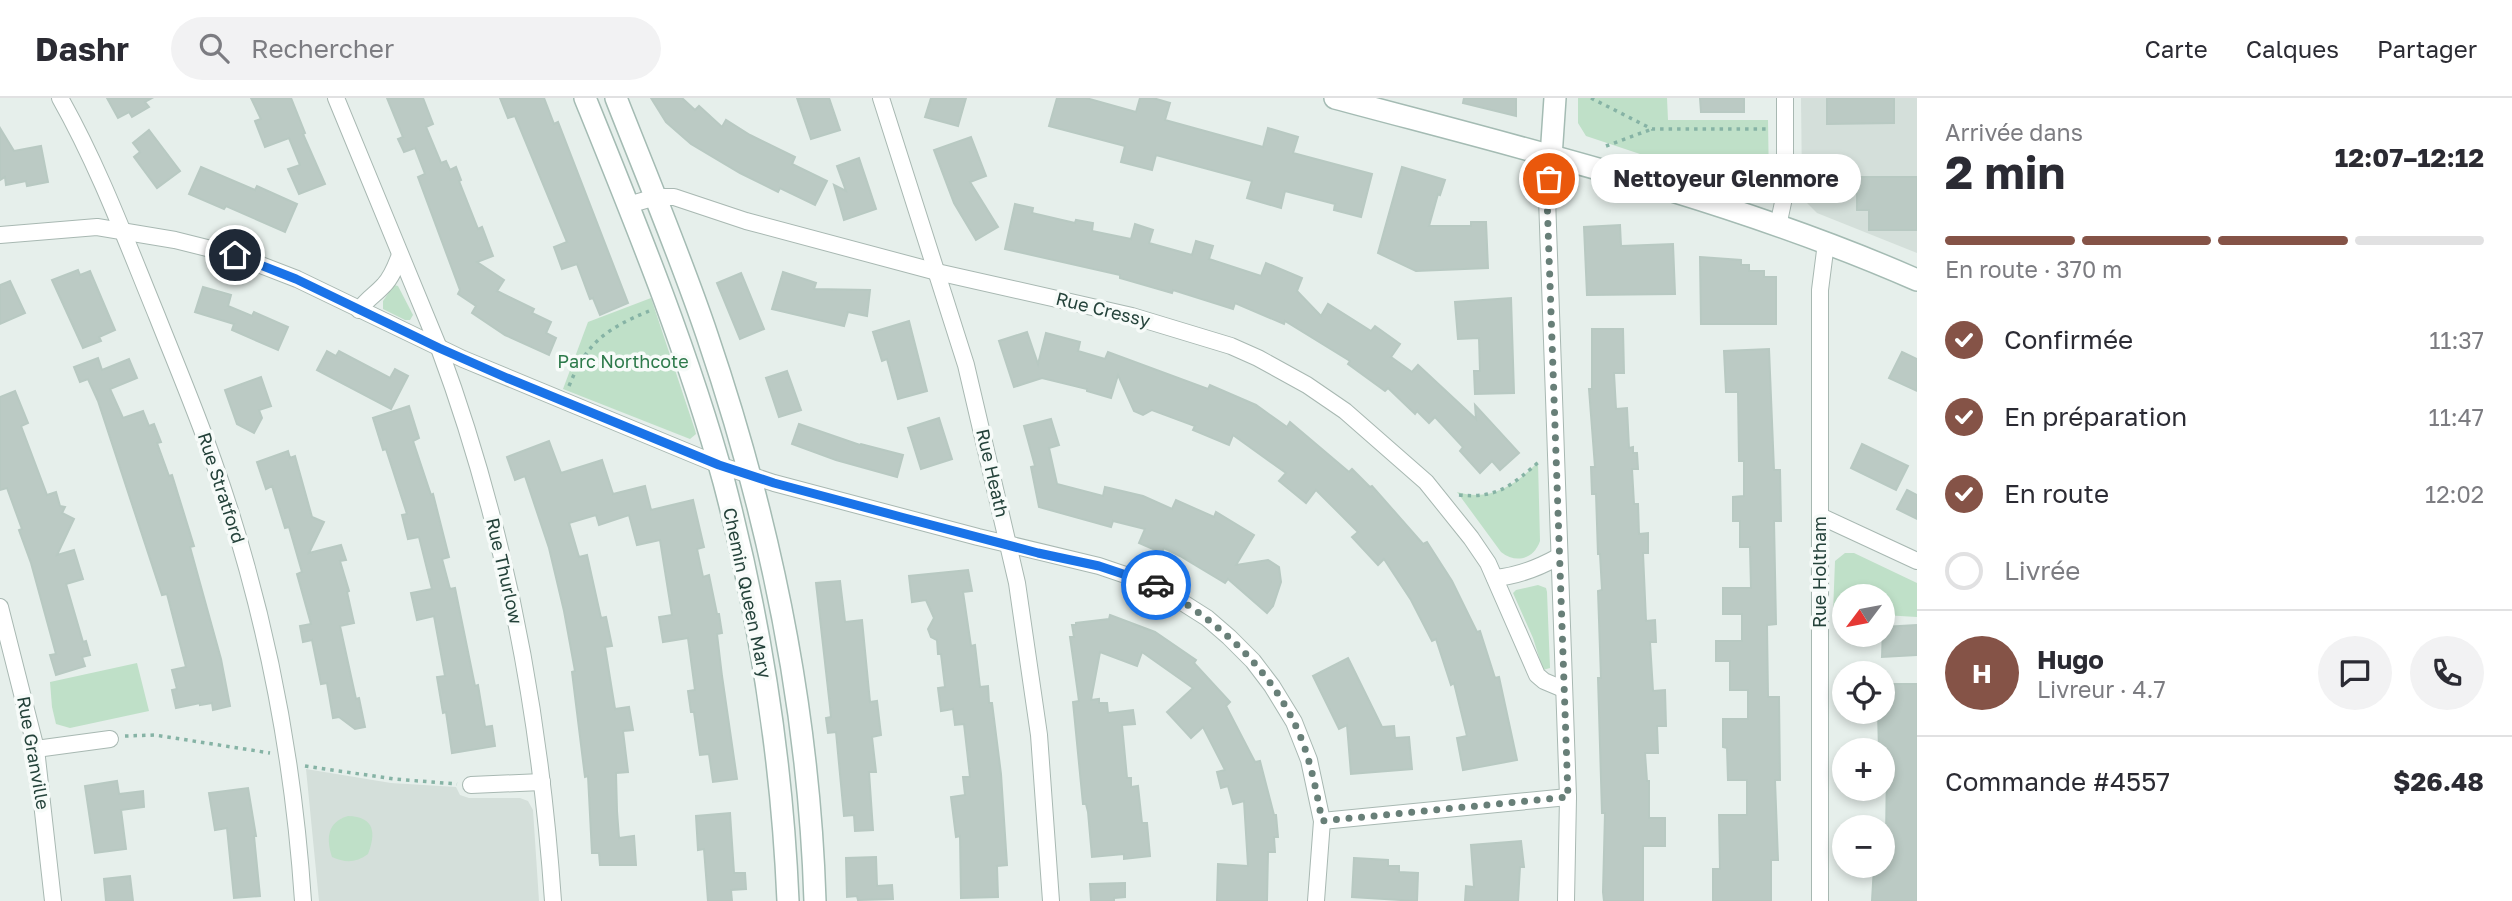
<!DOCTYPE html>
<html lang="fr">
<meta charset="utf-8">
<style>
body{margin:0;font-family:"Golos Text",sans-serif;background:#f2f2f3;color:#2b2b33;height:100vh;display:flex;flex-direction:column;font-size:26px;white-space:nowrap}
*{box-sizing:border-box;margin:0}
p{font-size:23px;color:#7c7c81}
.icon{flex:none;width:38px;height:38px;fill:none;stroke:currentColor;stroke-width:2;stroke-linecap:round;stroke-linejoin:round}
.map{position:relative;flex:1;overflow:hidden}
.sheet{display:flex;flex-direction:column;background:#fff;width:595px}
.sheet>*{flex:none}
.needle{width:46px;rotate:238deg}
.buttons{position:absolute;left:1832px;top:486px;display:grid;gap:14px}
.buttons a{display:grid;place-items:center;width:63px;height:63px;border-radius:50%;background:#fff;box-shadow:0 4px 10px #0003;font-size:35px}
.pin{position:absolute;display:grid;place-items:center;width:60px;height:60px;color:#fff;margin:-30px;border:4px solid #fff;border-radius:50%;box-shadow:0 2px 7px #0007}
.courier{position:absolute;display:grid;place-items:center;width:70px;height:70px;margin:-35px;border:5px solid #1a73e8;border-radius:50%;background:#fff;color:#222;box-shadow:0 2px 9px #0007}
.bubble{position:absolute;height:49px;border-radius:24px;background:#fff;box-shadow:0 4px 10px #0003;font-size:23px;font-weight:700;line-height:49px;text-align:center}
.headline em{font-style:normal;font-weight:700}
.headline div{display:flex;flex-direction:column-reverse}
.headline{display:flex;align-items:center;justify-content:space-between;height:119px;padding:0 28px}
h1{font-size:46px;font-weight:700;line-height:52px}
.bar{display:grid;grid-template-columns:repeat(4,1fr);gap:10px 7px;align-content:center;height:84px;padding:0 28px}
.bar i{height:9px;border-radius:5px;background:#e1e1e2}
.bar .selected{background:#855347}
.bar p{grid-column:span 4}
.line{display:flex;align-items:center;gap:18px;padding:0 28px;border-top:2px solid #e1e1e2}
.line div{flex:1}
.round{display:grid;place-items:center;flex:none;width:74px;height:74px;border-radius:37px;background:#f2f2f3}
ol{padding:0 28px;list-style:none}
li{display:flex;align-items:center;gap:21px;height:77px}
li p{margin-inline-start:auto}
li .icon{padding:7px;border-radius:50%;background:#855347;color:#fff;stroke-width:4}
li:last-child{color:#7c7c81}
li i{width:38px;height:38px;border:4px solid #e1e1e2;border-radius:50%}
header{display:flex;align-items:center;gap:42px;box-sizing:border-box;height:98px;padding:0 35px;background:#fff;border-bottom:2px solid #e1e1e2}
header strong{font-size:33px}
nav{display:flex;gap:38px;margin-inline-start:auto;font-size:24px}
.search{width:490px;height:63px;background:#f2f2f3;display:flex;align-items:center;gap:18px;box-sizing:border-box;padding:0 24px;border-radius:38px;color:#7c7c81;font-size:26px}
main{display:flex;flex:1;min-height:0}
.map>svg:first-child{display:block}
.built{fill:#d4dfda}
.green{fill:#bfe0c8}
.building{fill:#bbcac4;stroke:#b8c9c2;stroke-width:2}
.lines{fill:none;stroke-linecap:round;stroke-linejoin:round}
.street-casing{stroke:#a8b8b2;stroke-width:18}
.secondary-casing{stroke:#a4bbb3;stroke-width:24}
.path{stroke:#86b3a5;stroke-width:3.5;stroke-dasharray:3.5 5;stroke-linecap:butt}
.street{stroke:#fff;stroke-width:16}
.secondary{stroke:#fff;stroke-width:21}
.done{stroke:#687f78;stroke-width:7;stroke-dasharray:0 12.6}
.route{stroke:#1a73e8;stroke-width:9}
.labels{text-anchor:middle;stroke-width:7;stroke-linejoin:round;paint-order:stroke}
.street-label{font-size:18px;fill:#24423a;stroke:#f7fbf9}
.park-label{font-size:18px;fill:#2d7a4b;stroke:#f7fbf9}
</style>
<header>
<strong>Dashr</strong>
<div class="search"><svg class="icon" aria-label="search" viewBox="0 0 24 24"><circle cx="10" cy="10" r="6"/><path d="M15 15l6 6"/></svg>Rechercher</div>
<nav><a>Carte</a><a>Calques</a><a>Partager</a></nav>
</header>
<main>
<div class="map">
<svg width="1917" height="803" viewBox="0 0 1917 803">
<rect width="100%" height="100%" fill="#e6efeb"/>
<g class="built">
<path d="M1801,0H1917V155L1817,115L1807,105L1802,90Z"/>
<path d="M306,671L391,685L456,689L460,697L469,700H520L528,703L533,712L539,803H319Z"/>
</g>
<g class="green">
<path d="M1578,0H1667L1668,22H1768L1769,87L1766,91L1754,94L1586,38L1578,25Z"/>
<path d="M394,187L398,188L413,217L410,222H405L383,211V203Z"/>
<path d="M651,200L695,332L696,336L690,341L563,291L588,224Z"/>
<path d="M1538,364L1540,443C1534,461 1516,466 1501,454L1457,394C1490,404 1516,387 1538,364Z"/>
<path d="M1845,455H1854L1917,485V519L1883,517V499H1844V516L1833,515L1835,463Z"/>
<path d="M1538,487L1546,490L1547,494L1550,570L1543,572L1533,540L1513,495L1516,492Z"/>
<path d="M137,565L149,613L70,630L56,626L52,609L50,584Z"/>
<path d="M348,718C375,719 376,735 368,756C356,765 345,765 332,759C326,741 327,724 348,718Z"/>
</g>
<g class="building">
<path d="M107,0H152L145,4L149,9L132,19L129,14L118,20Z"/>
<path d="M251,0H291L305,35L303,36L325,86L299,96L288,71L300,67L289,40L265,49L255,23L261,21Z"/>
<path d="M387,0H423L433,26L426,29L441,65L446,63L450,72L456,69L461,82L459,83L478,131L482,129L493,158L477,164L504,182L497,193L534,211L532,215L551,224L546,235L556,240L549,257L505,237L472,215L476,208L458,196L460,192L418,79L425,76L415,50L404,54L398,41L403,39Z"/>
<path d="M500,0H544L554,26L558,24L628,205L600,217L593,200L590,201L577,166L562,171L554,149L567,144L515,18L508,20Z"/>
<path d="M651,0H682L695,12L699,8L722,29L726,22L750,37L795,59L792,66L827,83L815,107L780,90L778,94L740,75L691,46L666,24Z"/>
<path d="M797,0H829L840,32L811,41Z"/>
<path d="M931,0H966L958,28L925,19Z"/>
<path d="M1057,0H1086L1136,14L1140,0H1153L1170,5L1165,22L1263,49L1268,30L1298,39L1293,55L1372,76L1361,119L1334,112L1335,106L1285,93L1281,110L1247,100L1252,83L1156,57L1152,72L1121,64L1125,48L1049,28Z"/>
<path d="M1464,0H1516V18L1463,5Z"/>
<path d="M1700,0H1744V14H1701Z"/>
<path d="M1827,0H1894V25L1827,26Z"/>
<path d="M0,30L14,53L41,48L48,84L27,88L26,83L6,87L5,79L0,82Z"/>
<path d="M149,32L180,73L157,90L134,59L140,54L133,45Z"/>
<path d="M971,39L986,78L970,84L998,129L976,142L954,105L934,52Z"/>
<path d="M859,60L876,111L844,122L834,87L846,93L837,68Z"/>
<path d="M201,69L255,92L257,88L297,106L285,134L226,108L224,111L189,96Z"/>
<path d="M1402,69L1445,82L1440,97L1438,96L1429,128H1471V124H1486L1488,170L1416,173L1378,155Z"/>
<path d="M1857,79H1917V132H1869V112H1857Z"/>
<path d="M1015,106L1033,110L1032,115L1075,125L1076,122L1093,125L1092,133L1131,141L1135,126L1153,132L1149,145L1192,157L1196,143L1213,148L1209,161L1261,178L1266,165L1302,180L1297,193L1321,218L1328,206L1371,233L1375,228L1400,246L1391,259L1412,274L1418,267L1476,321L1475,307L1519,355L1500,372L1492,363L1480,375L1460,353L1463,349L1435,319L1429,325L1417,313L1415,316L1388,290L1385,293L1348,266L1350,263L1285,223L1284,226L1235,205L1233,211L1173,192L1172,195L1120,180V177L1005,151Z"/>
<path d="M1620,127L1621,148L1673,146L1675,196L1587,197L1584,129Z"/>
<path d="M1700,159L1741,162V167H1749V173H1764V179H1776V226H1701Z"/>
<path d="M78,172L80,177L90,173L115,232L99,239L101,243L83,250L52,182Z"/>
<path d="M783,174L816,185L814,191L870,192L867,218L848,214L844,228L772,211Z"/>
<path d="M741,175L764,231L740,241L717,185Z"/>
<path d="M10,183L25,215L0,226V187Z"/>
<path d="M203,189L231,197L228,208L252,218L254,214L288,229L278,252L232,232L234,226L195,214Z"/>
<path d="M1511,200L1514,295L1475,296L1474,273H1480L1479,240L1458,241L1455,204Z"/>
<path d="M909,223L927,293L898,301L887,261L882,263L873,234Z"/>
<path d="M1592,231H1623L1624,275H1614L1616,311L1627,310L1629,350L1633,349V355H1637L1638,371H1632L1634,406H1638L1639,436L1648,435V455H1643L1646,523L1655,522L1656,544H1650L1653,593L1665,592L1666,628H1657L1658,655H1645L1647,683H1649V720H1665V748H1643V803H1604L1603,794L1605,715H1602L1598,580H1601L1598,493L1602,492L1600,456H1598L1596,396H1592L1591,369H1595L1589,291H1592Z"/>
<path d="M1027,234L1038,266L1046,235L1080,244L1078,253L1105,261L1108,254L1208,291L1210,287L1256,307L1287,329L1290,324L1349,374L1352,371L1370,389L1372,388L1423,446L1427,444L1452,483L1477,534L1480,533L1495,580L1499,579L1517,662L1463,672L1457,640L1467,638L1454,585L1451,587L1436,541L1432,543L1411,502L1384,461L1378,467L1352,439L1358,434L1316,392L1306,405L1279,383L1286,375L1233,337L1229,347L1193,332L1195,328L1152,312L1143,317L1134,313L1118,277L1111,300L1087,293V291L1042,280L1014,289L999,243Z"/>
<path d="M1769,251L1774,372H1780L1781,423H1774L1776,526L1767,527L1768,599H1779L1780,682H1775L1778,762H1771V803H1713V771H1720L1719,717H1747V682H1728L1727,650L1723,649V621H1748V592H1730V563H1716V543H1742V516H1723V490H1751L1750,449H1740V423H1733V399L1744,398V363H1739L1738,294H1726L1724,253Z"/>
<path d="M327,253L336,258L339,253L390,280L395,271L408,278L391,311L317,272Z"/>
<path d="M1902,254L1917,261V293L1889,280Z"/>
<path d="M98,260L102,272L129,261L137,280L110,291L123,320L143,313L149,328L154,326L161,344L157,345L169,378L172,377L194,448L190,449L221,561L230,608L213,612L212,605L200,607V605L176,610L172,592L177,591L172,572L186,569L167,496L162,497L98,303L88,281L80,284L74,269Z"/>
<path d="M787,273L801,312L779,319L766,280Z"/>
<path d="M261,279L271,308L259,312L262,320L254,335L237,326L225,292Z"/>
<path d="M15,293L28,325L21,328L47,397L56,394L60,408L65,409L62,415L74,421L57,457L74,452L83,481L66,486L83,544L86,543L90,557L82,559L85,568L56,577L50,557L56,556L31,465L19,432L22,431L7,390L0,392V299Z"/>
<path d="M409,308L419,340L413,343L431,397L433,396L449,459L442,461L450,491L455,490L475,588L478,587L485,629L492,628L495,648L452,655L446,614L443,615L437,579L445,578L434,518L417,522L411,495L432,491L419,439L408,441L402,417L407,416L386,351L383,352L373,320Z"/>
<path d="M939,320L952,361L921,371L908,330Z"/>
<path d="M1051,321L1059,347L1049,350L1057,386L1103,398L1105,389L1143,398L1172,411L1176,402L1214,419L1216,414L1254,437L1236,467L1268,462L1279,469L1281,484L1273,508L1267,515L1228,481L1225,485L1180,458L1164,450L1162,455L1139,445L1145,431L1113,423L1111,429L1039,409L1031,369L1035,368L1024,328Z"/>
<path d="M799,326L860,347L861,346L903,357L897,379L836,362L792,346Z"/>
<path d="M549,343L561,375L602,362L613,396L645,388L651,412L693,402L704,449L697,451L703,479L709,477L717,516H719L722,535L717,536L722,578L737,681L713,684L709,656L700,657L694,614H691L688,593L695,592L688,540L663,544L659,519L672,517L660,442L637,447L629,417L599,427L596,417L569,425L579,459L587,457L601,520L606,519L612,548L605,549L615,611L629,609L633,632L623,633L628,674L616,675L617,713L619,740L634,738L636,767H600L599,755H592L588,678L585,679L572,574L575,573L564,513L549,450L525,378L515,382L507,359Z"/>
<path d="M1862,346L1908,368L1896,392L1851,370Z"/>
<path d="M288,353L290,360L295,358L312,419L324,424L309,455L341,447L346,462L340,463L349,493L347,494L354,525L340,528L356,601L359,600L365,629L355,631L339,619L333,620L327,585L321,586L312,542L303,544L300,528L311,526L297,476L302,474L289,429L285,430L272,388L266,391L257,364Z"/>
<path d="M1907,392L1917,397V421L1897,411Z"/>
<path d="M968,472L972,493L963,494L971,548L975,547L980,589L988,588L989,605H992L1001,676L1007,767L997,768L998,799L961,800L960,738L956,739L951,699L965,697L963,679H970L964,626L955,627L953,611L941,613L938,590L945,589L941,556H938L937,542L931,539L928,531L934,520L926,502L912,504L909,478Z"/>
<path d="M840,483L845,524L862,522L870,604L877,603L881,637L872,639L876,674H869L873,732L855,733L854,717L844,718L836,634L828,635L826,620L831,619L830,609L816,485Z"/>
<path d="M1110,517L1155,534L1196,562L1194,565L1230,604L1226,608L1255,664L1260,663L1274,717H1276L1278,739H1274L1275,754H1268L1267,803H1217L1218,766L1248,768L1244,703L1233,706L1228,688L1221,690L1217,674L1225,672L1203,629L1191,640L1167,614L1193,590L1142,554L1137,568L1100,554L1091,602L1099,601V605H1107L1108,615L1133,612L1135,626L1122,627L1127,680H1131V689L1138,688L1142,725H1147L1150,758L1124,761V756L1092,759L1088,714L1086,706H1083L1073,604L1079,603L1070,539H1074L1072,527H1076V525L1109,521Z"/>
<path d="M1917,527V557L1882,559L1883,529Z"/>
<path d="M1348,560L1382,629L1394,628L1395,640L1409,639L1412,671L1351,676L1347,627L1339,631L1313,578Z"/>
<path d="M1883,586H1917V803H1872L1874,768H1883V741H1886L1887,667H1883V653H1879L1878,614H1883Z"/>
<path d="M117,683L119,696L143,693L144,709L121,712L126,751L95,755L85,688Z"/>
<path d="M248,690L256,738H254L260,798L234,800L227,730L215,732L209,695Z"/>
<path d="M730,715L734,775H745L746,791L731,792L732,803H708L704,751L698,752L696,718Z"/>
<path d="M1521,743L1524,769H1520L1518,803H1465L1466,788L1474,789L1471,747Z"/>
<path d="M876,759L877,788L892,787L893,801L858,802L857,798L847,799L846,760Z"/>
<path d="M1354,760L1388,762V768H1399V774L1418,775L1417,803L1352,799Z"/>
<path d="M130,778L133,803H106L104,781Z"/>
<path d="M1125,785V799L1114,800V803H1091L1090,786Z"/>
</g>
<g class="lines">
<g class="street-casing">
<g id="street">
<path d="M60,0C99,69 127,145 157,218C176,266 196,313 213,362C263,503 293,653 303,803"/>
<path d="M336,0L439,250C505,428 540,614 553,803"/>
<path d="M881,0L966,267L1017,485L1039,637L1051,803"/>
<path d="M1551,59L1547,100L1568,699L1566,803"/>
<path d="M628,107L656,99H674L746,123L937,174L1132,218L1231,248L1258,260L1307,287L1345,313L1426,384L1471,440L1488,465L1537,577L1544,583L1563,591"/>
<path d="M1778,128L1785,95V0"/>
<path d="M0,137L97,129L175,142L235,157L297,181L463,261L719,367L774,385L978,439L1099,468L1155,487L1207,520L1229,539L1253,563L1272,588L1294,624L1309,662L1322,723L1316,803"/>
<path d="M359,212C368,200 376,196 384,187C392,179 396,167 400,157"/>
<path d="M1820,418L1917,463"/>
<path d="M1495,480C1518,478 1538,470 1558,459"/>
<path d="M0,509L36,651L53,803"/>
<path d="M36,651L110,641"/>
<path d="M471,687L542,684"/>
<path d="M1322,723L1568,699"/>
<path d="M1820,803V192L1826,145"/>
</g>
</g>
<g class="secondary-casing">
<g id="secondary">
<path d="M585,0C636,126 688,253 724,384C760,521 782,662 788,803"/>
<path d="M616,0C647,79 680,157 707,237C769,419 809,611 815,803"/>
<path d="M1335,0C1529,52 1733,101 1917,182"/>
<path d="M1551,59L1555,0"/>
</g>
</g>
<g class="path">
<path d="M1591,0L1652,31H1770"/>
<path d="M1606,48L1652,31"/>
<path d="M569,288C587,244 606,231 649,213"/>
<path d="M1459,397C1499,401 1513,386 1541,362"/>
<path d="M125,638L155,637L270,655"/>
<path d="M305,668L394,681L457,686"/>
</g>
<use href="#street" class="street"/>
<use href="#secondary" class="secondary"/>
</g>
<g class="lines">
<path class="done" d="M1156,487C1220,524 1276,574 1303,645C1312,670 1317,696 1322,723L1568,699L1547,100L1549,81"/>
<path class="route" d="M235,157L296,181L439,250L507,280L719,367L774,385L901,419L1038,455L1099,468L1156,487"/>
</g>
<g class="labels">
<g class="street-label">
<text transform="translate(1103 212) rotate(14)" y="6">Rue Cressy</text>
<text transform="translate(992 375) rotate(77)" y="6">Rue Heath</text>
<text transform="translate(221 390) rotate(72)" y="6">Rue Stratford</text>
<text transform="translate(504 473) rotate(77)" y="6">Rue Thurlow</text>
<text transform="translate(1820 474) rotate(-90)" y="6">Rue Holtham</text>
<text transform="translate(747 495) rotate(78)" y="6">Chemin Queen Mary</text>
<text transform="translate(33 655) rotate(80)" y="6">Rue Granville</text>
</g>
<g class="park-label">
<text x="623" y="270">Parc Northcote</text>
</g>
</g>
</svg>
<div class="buttons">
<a><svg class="needle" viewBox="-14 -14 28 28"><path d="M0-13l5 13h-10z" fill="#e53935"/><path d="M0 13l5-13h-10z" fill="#7c7c81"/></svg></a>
<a><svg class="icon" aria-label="locate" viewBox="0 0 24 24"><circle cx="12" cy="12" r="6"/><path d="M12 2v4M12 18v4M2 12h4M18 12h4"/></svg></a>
<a>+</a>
<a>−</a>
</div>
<div class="pin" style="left:1549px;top:81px;background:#ea580c"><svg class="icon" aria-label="bag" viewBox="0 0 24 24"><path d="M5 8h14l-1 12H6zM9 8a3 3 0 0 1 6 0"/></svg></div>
<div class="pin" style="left:235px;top:157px;background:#1f2937"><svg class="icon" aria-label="home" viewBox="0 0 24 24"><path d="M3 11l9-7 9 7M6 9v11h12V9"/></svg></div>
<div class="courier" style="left:1156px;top:487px"><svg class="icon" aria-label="car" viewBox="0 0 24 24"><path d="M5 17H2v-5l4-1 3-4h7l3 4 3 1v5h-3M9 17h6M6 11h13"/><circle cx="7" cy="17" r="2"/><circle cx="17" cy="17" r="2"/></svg></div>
<div class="bubble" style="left:1591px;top:56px;width:270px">Nettoyeur Glenmore</div>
</div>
<section class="sheet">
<div class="headline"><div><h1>2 min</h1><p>Arrivée dans</p></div><em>12:07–12:12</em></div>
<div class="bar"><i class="selected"></i><i class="selected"></i><i class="selected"></i><i></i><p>En route · 370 m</p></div>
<ol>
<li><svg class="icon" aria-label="check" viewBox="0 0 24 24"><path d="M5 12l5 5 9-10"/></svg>Confirmée<p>11:37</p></li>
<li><svg class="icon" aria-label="check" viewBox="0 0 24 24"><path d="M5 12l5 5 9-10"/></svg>En préparation<p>11:47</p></li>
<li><svg class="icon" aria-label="check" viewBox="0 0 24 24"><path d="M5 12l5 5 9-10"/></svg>En route<p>12:02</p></li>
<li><i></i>Livrée</li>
</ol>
<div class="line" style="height:126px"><b class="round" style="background:#855347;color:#fff">H</b><div><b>Hugo</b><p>Livreur · 4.7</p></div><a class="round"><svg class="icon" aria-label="chat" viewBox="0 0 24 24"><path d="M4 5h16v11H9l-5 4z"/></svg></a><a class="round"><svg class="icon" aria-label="phone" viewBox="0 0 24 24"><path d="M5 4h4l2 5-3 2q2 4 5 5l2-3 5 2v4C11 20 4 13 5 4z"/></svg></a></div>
<div class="line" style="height:91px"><div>Commande #4557</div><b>$26.48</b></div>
</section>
</main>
